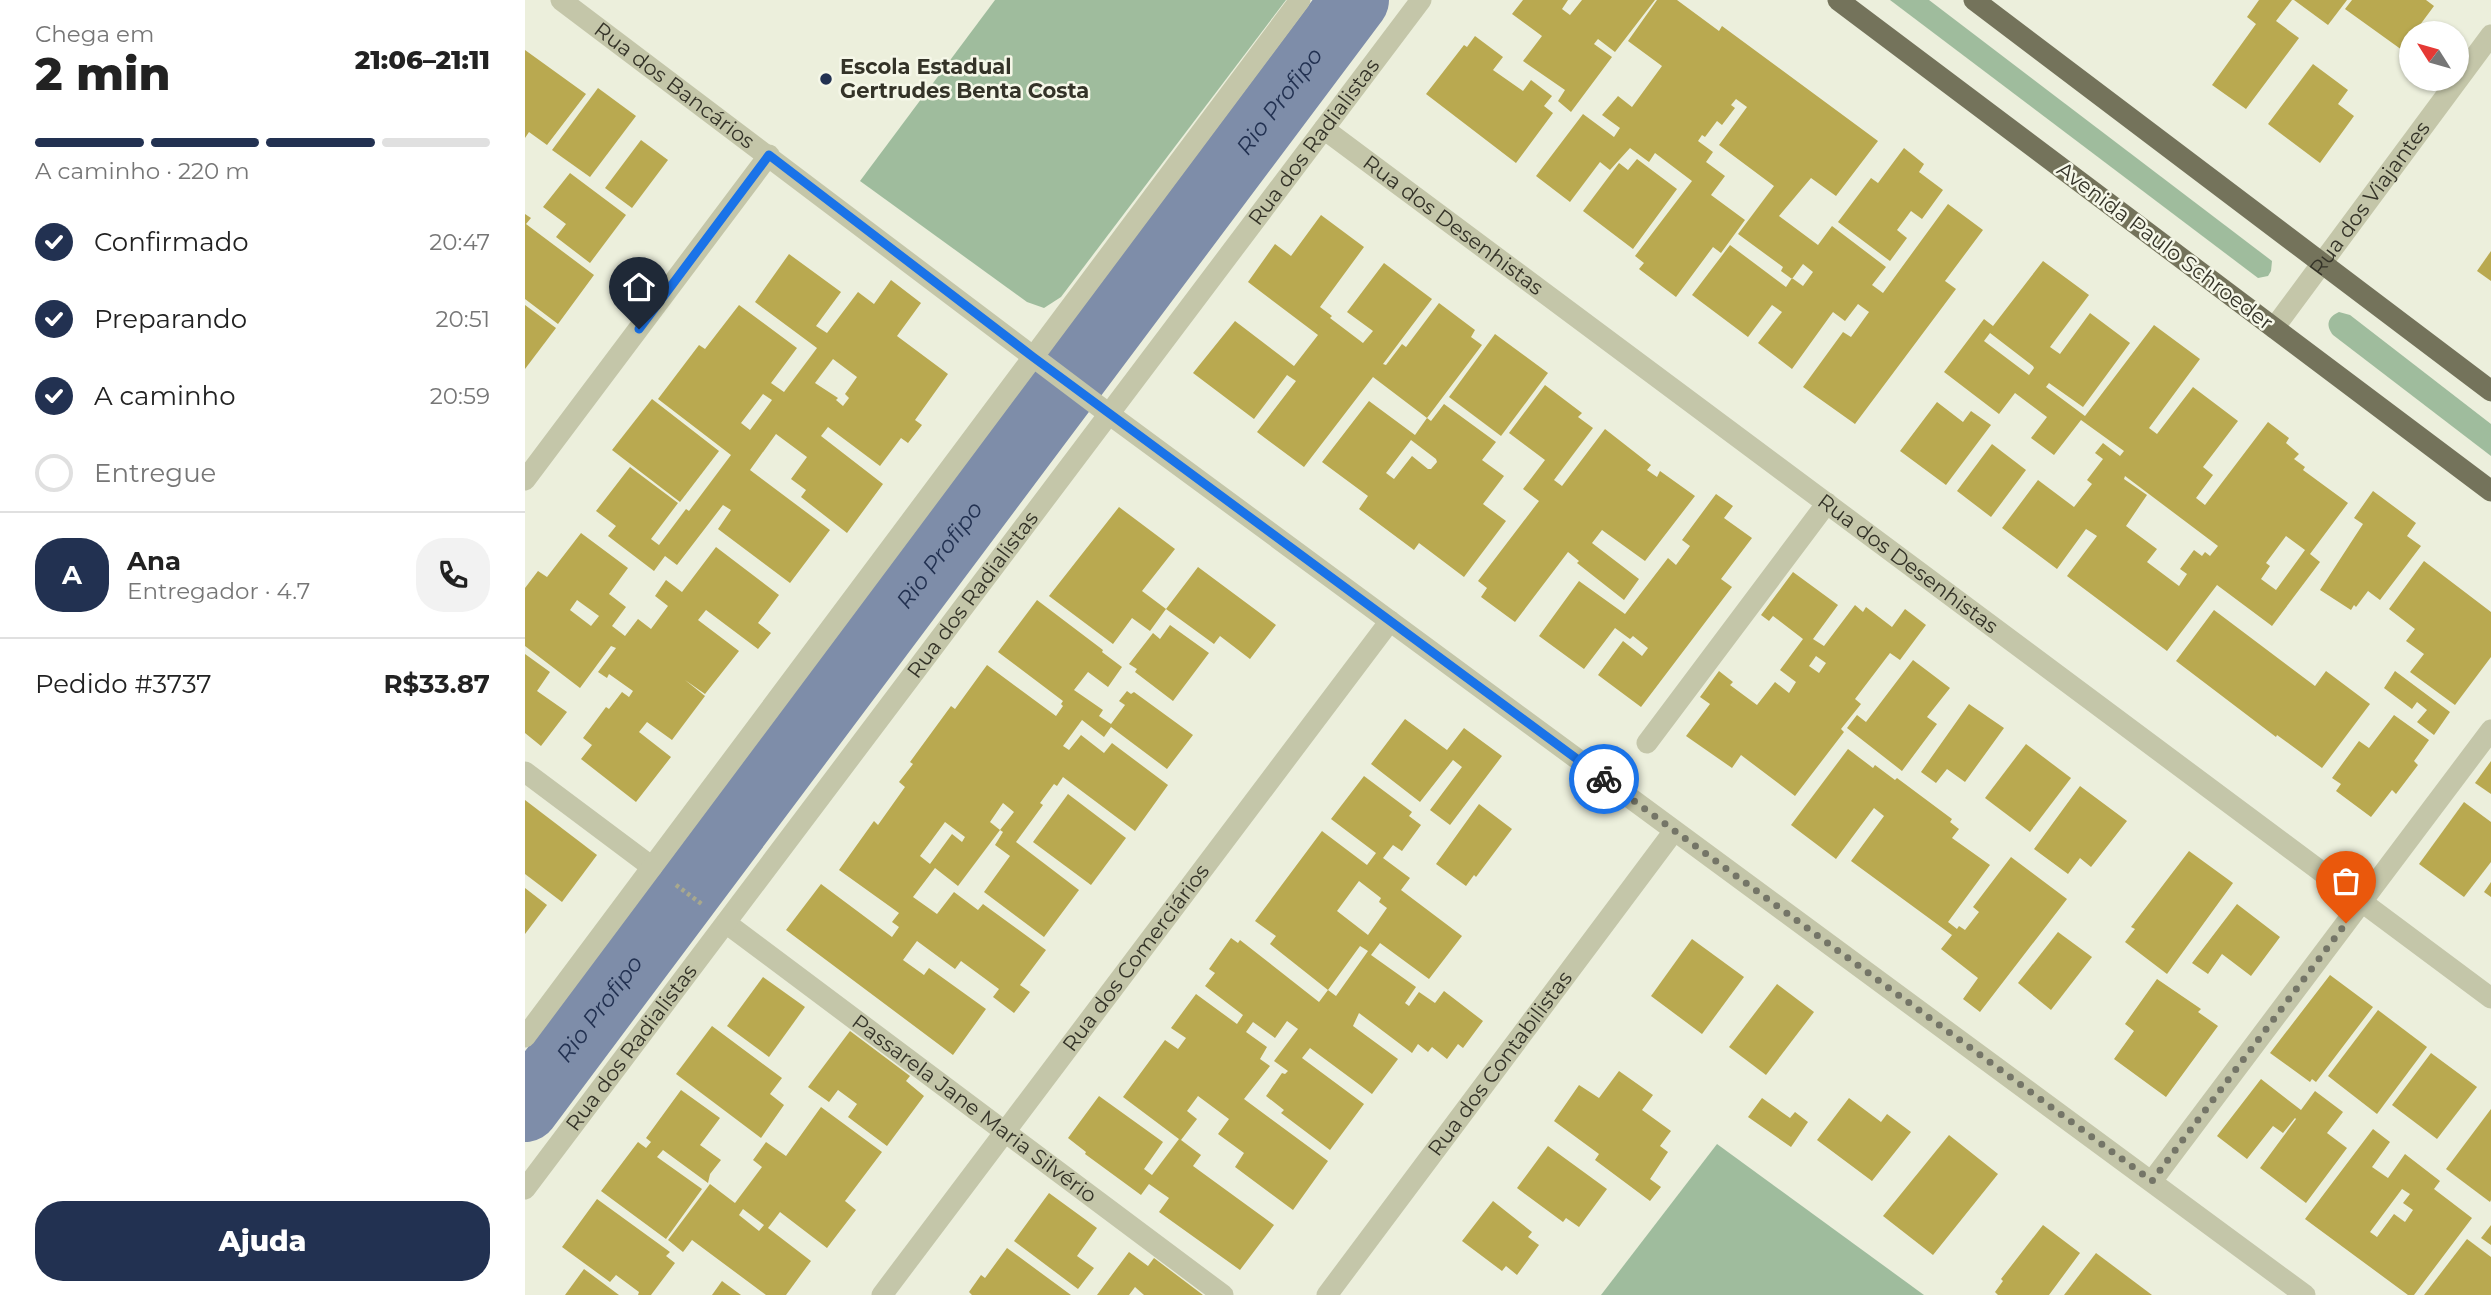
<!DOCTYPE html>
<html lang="pt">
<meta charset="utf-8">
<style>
body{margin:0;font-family:Montserrat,sans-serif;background:#f2f2f2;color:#222;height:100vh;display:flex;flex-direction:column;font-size:26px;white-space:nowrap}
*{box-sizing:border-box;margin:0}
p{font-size:23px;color:#767676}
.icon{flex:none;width:38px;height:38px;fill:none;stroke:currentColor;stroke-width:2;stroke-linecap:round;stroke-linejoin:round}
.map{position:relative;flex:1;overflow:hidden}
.side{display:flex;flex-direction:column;background:#fff;width:525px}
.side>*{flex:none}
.needle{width:46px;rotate:307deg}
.buttons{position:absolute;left:1874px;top:21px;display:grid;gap:14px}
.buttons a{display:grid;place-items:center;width:70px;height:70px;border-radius:50%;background:#fff;box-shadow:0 2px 5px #0004;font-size:35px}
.pin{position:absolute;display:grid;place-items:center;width:60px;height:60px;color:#fff;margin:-72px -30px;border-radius:50% 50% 50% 0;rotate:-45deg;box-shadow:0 0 7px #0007}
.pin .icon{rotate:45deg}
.courier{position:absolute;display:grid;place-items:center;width:70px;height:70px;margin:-35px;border:5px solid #1a73e8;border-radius:50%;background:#fff;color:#222;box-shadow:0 2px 9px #0007}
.head em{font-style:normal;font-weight:800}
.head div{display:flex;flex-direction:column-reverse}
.head{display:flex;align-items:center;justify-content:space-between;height:119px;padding:0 35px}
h1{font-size:46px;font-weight:800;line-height:52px}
.bar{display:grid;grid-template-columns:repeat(4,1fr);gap:10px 7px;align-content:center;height:84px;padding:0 35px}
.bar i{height:9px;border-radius:5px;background:#e0e0e0}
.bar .on{background:#223151}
.bar p{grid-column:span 4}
.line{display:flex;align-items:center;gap:18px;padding:0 35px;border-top:2px solid #e0e0e0}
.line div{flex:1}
.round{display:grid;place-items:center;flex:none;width:74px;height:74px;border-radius:28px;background:#f2f2f2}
ol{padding:0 35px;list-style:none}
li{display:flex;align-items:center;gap:21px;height:77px}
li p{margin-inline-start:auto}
li .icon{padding:7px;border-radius:50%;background:#223151;color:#fff;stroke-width:4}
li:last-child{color:#767676}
li i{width:38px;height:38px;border:4px solid #e0e0e0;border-radius:50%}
.cta{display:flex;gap:14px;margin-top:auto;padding:14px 35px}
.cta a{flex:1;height:80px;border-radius:28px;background:#223151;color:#fff;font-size:28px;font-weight:800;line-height:80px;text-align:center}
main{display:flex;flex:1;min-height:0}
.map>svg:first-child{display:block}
.green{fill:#9fbc9d}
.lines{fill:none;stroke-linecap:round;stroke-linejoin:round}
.river{stroke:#7e8da9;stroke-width:68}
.building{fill:#b9a950;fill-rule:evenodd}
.path{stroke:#a9a98d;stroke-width:4.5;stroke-dasharray:3.5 3.5;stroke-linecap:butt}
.street{stroke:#c4c6a9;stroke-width:21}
.primary{stroke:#74735b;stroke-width:21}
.done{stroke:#747567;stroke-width:7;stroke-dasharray:0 12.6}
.route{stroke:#1a73e8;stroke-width:9}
.poi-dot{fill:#223151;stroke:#f5f7e8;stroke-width:2.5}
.labels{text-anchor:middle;stroke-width:5;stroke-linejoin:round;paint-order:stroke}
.poi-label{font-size:21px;font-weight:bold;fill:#343328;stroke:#f5f7e8;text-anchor:start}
.street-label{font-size:21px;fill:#343328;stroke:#f5f7e8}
.water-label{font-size:23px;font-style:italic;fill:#223151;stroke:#f5f7e8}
</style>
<main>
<section class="side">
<div class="head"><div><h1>2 min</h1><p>Chega em</p></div><em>21:06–21:11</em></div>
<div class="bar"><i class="on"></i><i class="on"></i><i class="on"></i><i></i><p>A caminho · 220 m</p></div>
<ol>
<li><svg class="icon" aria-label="check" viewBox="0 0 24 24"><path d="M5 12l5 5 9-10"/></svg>Confirmado<p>20:47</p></li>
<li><svg class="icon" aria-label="check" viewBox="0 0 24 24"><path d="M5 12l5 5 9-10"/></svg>Preparando<p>20:51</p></li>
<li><svg class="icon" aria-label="check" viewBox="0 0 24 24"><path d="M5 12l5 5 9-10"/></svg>A caminho<p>20:59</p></li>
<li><i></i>Entregue</li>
</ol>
<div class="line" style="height:126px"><b class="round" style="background:#223151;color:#fff">A</b><div><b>Ana</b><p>Entregador · 4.7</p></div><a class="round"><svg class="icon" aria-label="phone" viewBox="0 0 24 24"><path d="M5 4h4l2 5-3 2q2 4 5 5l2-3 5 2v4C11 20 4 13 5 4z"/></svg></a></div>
<div class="line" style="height:91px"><div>Pedido #3737</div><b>R$33.87</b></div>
<div class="cta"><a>Ajuda</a></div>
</section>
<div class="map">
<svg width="1966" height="1295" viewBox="0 0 1966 1295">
<rect width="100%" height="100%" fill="#ecefdc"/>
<g class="green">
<path d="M470,0H761L536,297L519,308L502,302L335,181Z"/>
<path d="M1365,0H1404L1747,261L1746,271L1743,276L1733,278Z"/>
<path d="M1814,312L1825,315L1966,424V456L1808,335C1800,325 1803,317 1814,312Z"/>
<path d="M1192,1144L1399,1295H1076Z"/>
</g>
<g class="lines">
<path class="river" id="s1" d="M0,1108L830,0"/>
</g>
<g class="building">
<path d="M998,0H1043L1037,9L1045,15L1057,0H1130L1090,52L1073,39L1069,44L1087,57L1046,112L1033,101L1040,90L998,61L1017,36L987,14Z"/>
<path d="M1132,0H1152L1194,31L1197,26L1353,141L1311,196L1286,178L1254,216L1293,245L1307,226L1361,267L1347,285L1358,293L1423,204L1458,230L1420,281L1431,289L1330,424L1278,387L1318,332L1326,337L1344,312L1333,304L1320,321L1308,312L1267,369L1233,343L1257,312L1247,305L1223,337L1167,295L1205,245L1261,287L1267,278L1278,286L1288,272L1278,264L1267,279L1256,271L1258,267L1213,234L1249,186L1194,145L1222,107L1211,99L1206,105L1210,108L1197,125L1192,121L1180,137L1177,135L1173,141L1188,152L1181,162L1200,176L1186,195L1220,220L1196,253L1188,247L1151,297L1114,269L1119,263L1110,256L1167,181L1130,153L1124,162L1105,148L1085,170L1075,162L1045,202L1011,176L1058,114L1089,137L1095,128L1077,115L1093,96L1107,107L1137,66L1103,41Z"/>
<path d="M1734,0H1767L1751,21L1774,38L1721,109L1687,85L1731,24L1722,17Z"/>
<path d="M1769,0H1822L1803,25Z"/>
<path d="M1827,0H1901L1909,6L1889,33H1886L1877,50L1820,9Z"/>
<path d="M950,36L978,57L968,70L998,91L1006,80L1027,96L1019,106L1028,113L991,163L901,94L939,45L942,47Z"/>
<path d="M0,50L61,94L22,145L4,132L0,138Z"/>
<path d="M1788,64L1823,90L1813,104L1829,116L1795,163L1743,124Z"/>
<path d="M73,88L111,116L65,177L27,150Z"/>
<path d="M116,140L143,160L107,208L80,188Z"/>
<path d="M1379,148L1399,164L1394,172L1418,190L1397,219L1386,211L1372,230L1382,238L1365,261L1313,222L1346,178L1353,183Z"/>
<path d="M1112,159L1152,189L1108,249L1058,211L1094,163L1103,170Z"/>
<path d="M45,173L101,215L65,263L31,237L41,224L18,207Z"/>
<path d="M0,214L6,218L1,224L69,275L33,324L0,299Z"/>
<path d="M796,215L839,247L795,307L807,316L805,318L838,343L848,331L822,312L859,263L907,299L858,364L861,365L877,344L881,347L914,303L950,330L946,337L957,345L902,418L848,377L779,467L732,432L771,381L762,375L729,419L668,373L710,321L769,366L793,335L723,282L750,244L766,256Z"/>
<path d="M1966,251V281L1952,271Z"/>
<path d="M264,254L316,292L291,326L302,333L333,292L349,304L366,280L396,303L372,336L423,374L390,420L397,425L383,443L376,438L355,466L303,427L296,436L358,484L322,533L276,497L281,490L266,479L282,457L251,434L225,470L305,530L265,583L193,529L206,510L198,505L152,565L140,556L129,571L83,536L91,526L71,511L105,467L153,503L126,539L134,545L161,509L164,511L206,455L133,399L174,345L180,349L214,305L272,348L246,383L259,392L292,348L230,302ZM308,359L332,377L320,394L324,398L318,406L311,400L313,398L290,383ZM238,394L247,400L225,430L216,423Z"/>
<path d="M1518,261L1564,295L1525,347L1535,354L1565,313L1605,343L1558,407L1524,383L1521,387L1560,416L1629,325L1675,359L1624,428L1632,434L1668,387L1713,421L1678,467L1688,475L1671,498L1680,505L1743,422L1764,438L1761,443L1774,454L1769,459L1780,467L1778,470L1823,503L1785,554L1795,562L1747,626L1692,585L1642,651L1542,576L1572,536L1561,529L1532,569L1477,528L1513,480L1549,507L1567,484L1562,480L1578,459L1570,453L1578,443L1595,456L1599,451L1556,420L1529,455L1506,438L1522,417L1490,393L1474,414L1419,372L1459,319L1468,326ZM1465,333L1508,366L1509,368L1504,375L1459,341ZM1600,476L1693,546L1685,556L1680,552L1677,556L1669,550L1655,569L1662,574L1654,586L1622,562L1632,549L1601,526L1622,495L1599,479ZM1761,536L1780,550L1751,590L1736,579L1745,566L1741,563Z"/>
<path d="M0,305L31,328L0,369Z"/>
<path d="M970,334L1023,373L976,436L924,397Z"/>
<path d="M1020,385L1057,413L1053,417L1068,428L1029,480L1037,486L1080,429L1126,465L1122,470L1132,477L1135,471L1170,496L1120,561L1077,530L1067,543L1114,579L1099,600L1052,563L1054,561L1043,552L990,622L956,597L962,588L953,581L1014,501L998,489L1020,460L984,433Z"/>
<path d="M127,399L194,451L155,502L87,450Z"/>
<path d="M844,401L890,435L902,418L906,421L919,404L971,442L957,460L979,476L958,504L981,521L939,577L894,543L889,550L834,509L843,496L797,462ZM886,440L911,459L912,462L906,469H903L887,456L869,479L861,473Z"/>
<path d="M1412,402L1438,422L1446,411L1466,425L1421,485L1375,451Z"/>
<path d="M1467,444L1501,470L1466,517L1432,491Z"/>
<path d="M1848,491L1891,523L1882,536L1896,546L1855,600L1843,591L1831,607L1829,605L1826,610L1795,590L1838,524L1829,518Z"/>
<path d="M1191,494L1208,506L1199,518L1227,538L1196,579L1207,587L1116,707L1073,675L1098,641L1117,656L1123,648L1108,636L1105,639L1090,628L1059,669L1014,636L1054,581L1100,614L1143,558L1151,565L1165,546L1157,540Z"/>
<path d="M594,507L650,549L617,591L641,609L673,567L751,625L725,659L695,636L689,644L641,609L625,631L607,618L588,644L524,596Z"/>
<path d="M56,533L103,568L84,594L101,607L87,626L100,636L113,619L126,629L143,606L130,596L141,580L157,592L191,547L254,595L233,623L246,633L233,649L181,610L173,620L214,651L180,694L160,680L180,696L147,740L122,722L114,732L146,757L111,802L56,759L67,745L58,738L81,707L84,709L97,692L104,697L108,691L84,674L82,678L73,672L91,648L86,646L55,688L0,646V588L13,571L22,577ZM52,600L74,616L66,626L45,610Z"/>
<path d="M1899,561L1966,612V657L1930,705L1885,672L1899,654L1881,641L1890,629L1864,609Z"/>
<path d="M1268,572L1313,605L1288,639L1299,646L1330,605L1338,612L1341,607L1367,627L1380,609L1401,625L1375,660L1365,653L1330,699L1336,704L1316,729L1319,732L1270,796L1216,755L1207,768L1161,736L1185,704L1175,697L1194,671L1208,682L1205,685L1232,705L1250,682L1264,693L1271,682L1255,670L1278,639L1248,616L1244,621L1236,615ZM1291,656L1301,663L1294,673L1284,666Z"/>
<path d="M512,600L578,650L577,652L597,667L583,687L563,672L549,690L578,710L574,716L586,724L600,705L594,701L602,691L606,694L609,692L668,735L642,769L586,727L579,737L557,720L538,746L544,750L556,735L579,753L587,743L643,785L610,831L538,777L532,786L529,784L515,803L518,805L491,842L554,890L519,937L459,892L485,856L470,845L478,832L475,830L433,886L410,868L388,897L412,914L429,892L453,910L458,904L521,950L495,985L505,992L489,1013L468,997L474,989L436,961L430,969L392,941L378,960L399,975L404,968L461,1009L428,1055L261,930L296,884L367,937L374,927L367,922L374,913L314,870L349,821L353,825L380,787L374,782L388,764L385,762L426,706L430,709L462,665L531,716L538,706L536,704L538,701L473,652ZM478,803L489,812L475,830L465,822ZM420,822L440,837L437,842L427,834L405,864L395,856Z"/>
<path d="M1689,610L1790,686L1801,671L1845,704L1797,768L1752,735L1751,737L1651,661Z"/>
<path d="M645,625L684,653L648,701L610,672L612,669L604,664L628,633L635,639Z"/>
<path d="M0,654L25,672L12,691L42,712L16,746L0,733Z"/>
<path d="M1388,660L1425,688L1402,717L1412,724L1377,771L1322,728L1332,715L1341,722Z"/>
<path d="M1870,671L1925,712L1909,735L1892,722L1902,710L1892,702L1887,709L1859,688Z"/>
<path d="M1444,704L1479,728L1440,782L1422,769L1411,783L1396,772Z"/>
<path d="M1869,715L1904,740L1889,761L1893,765L1871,794L1867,790L1846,817L1811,791L1816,784L1807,778L1834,741L1844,748Z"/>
<path d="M880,719L922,750L939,728L977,756L925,825L905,810L937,767L928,760L895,802L846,764Z"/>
<path d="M1501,744L1546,778L1505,832L1460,798Z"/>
<path d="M1323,749L1348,768L1350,765L1370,780L1372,778L1427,819L1425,822L1434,829L1427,838L1465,865L1423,922L1432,929L1434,926L1440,930L1454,912L1448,907L1486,857L1542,899L1455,1012L1438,999L1453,978L1416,949L1427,935L1326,861L1359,816L1349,808L1311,859L1266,825Z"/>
<path d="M1966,761V794L1950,783Z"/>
<path d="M839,776L887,812L884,816L896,825L877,851L868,845L858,858L885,878L876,890L937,936L904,979L855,943L846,955L891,987L880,1003L884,1006L894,992L910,1003L919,991L958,1021L938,1048L933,1044L922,1059L907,1047L903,1052L893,1044L887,1053L834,1013L828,1026L873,1059L847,1094L785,1048L777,1058L839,1104L805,1150L756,1113L759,1110L741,1096L757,1073L760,1074L763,1071L749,1061L773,1029L762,1021L750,1038L728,1022L721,1032L742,1047L735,1059L745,1066L719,1099L803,1161L768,1210L710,1167L719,1153L693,1134L704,1119L673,1096L662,1111L672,1119L656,1140L676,1155L668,1166L749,1225L715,1270L634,1212L644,1198L624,1184L616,1195L560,1154L561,1152L543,1138L574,1096L638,1142L619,1169L627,1175L654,1139L598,1097L640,1040L653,1049L661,1038L646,1028L671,994L712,1024L718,1015L680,986L690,973L684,969L706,938L713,943L715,940L794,1002L803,990L811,996L843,951L835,946L803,990L745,944L751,936L730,921L797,831L842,865L851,853L806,819ZM834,881L856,898L854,902L862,908L843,935L812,911Z"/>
<path d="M1555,786L1602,821L1566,867L1555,858L1543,874L1509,849Z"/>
<path d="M543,794L601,838L566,885L508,842Z"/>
<path d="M0,800L72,855L37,902L0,874Z"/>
<path d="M1939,802L1966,822V862L1939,897L1894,864Z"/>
<path d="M954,804L987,829L951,877L949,875L941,886L911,864Z"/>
<path d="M1664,851L1708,883L1642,974L1600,942L1610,929L1606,927Z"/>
<path d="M1966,882V897L1959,892Z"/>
<path d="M0,888L22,905L0,934Z"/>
<path d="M1712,904L1755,937L1726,976L1697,954L1683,974L1667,963Z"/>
<path d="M1533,932L1567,957L1526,1010L1493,983Z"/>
<path d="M1167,939L1219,977L1177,1034L1126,996Z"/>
<path d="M1805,975L1848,1007L1791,1082L1787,1079L1785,1082L1745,1053Z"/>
<path d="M238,977L280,1007L244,1057L202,1026Z"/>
<path d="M1632,979L1676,1009L1673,1012L1693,1026L1641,1097L1589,1059L1609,1031L1600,1024Z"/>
<path d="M1252,984L1289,1012L1241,1075L1204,1047Z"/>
<path d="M1853,1010L1902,1047L1852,1114L1803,1076Z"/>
<path d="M187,1026L257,1078L245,1094L259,1105L236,1138L151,1074Z"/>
<path d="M325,1031L385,1076L381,1081L399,1096L362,1146L323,1117L332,1104L313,1090L304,1102L283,1087Z"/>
<path d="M1906,1053L1952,1087L1912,1139L1867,1105Z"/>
<path d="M1094,1071L1128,1095L1117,1110L1146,1131L1135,1146L1143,1152L1125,1179L1136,1187L1125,1201L1070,1160L1074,1154L1029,1121L1054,1085L1074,1098Z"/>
<path d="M1736,1079L1776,1110L1790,1091L1818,1112L1802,1133L1822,1148L1781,1203L1735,1168L1771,1119L1770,1118L1758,1133L1748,1126L1722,1159L1692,1136Z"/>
<path d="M156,1090L195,1118L175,1145L196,1160L185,1174L183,1183L138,1150L132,1157L177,1189L141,1239L76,1191L113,1142L121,1148L126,1142L121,1138Z"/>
<path d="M1237,1098L1265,1118L1270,1112L1283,1122L1266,1147L1223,1117Z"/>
<path d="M1324,1098L1356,1122L1362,1114L1386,1132L1347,1181L1292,1140Z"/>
<path d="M296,1107L357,1152L320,1201L331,1210L302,1248L255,1212L243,1228L286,1261L261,1295H241L167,1240L158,1252L143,1240L185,1184L210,1203L237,1167L228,1160L241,1142L261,1156ZM218,1209L239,1225L234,1231L214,1215Z"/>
<path d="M1966,1109V1200L1965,1202L1921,1169Z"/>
<path d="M1848,1129L1865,1142L1847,1167L1863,1178L1880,1154L1915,1181L1909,1189L1947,1218L1889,1295H1883L1780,1219ZM1877,1189L1885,1194L1878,1203L1888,1210L1880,1222L1869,1214L1852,1237L1845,1232Z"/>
<path d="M1424,1135L1473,1174L1408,1255L1358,1216Z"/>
<path d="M1023,1146L1082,1189L1054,1227L1041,1218L1038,1222L992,1188Z"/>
<path d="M524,1193L572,1228L552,1256L569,1268L553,1289L489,1241Z"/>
<path d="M72,1199L145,1252L141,1256L150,1263L126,1295H113L114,1292L91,1275L85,1282L37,1247Z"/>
<path d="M968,1201L1007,1232L1003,1237L1014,1245L992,1275L981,1266L977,1271L937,1241Z"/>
<path d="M1518,1225L1555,1253L1524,1295H1473L1470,1292L1478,1281L1476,1279Z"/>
<path d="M1966,1225V1245L1956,1238Z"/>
<path d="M1942,1239L1966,1257V1295H1899Z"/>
<path d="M482,1248L546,1295H447L444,1292L456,1275L460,1278Z"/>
<path d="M604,1252L623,1266L629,1258L678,1295H619L610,1287L604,1295H572Z"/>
<path d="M1571,1253L1627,1295H1539Z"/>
<path d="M59,1269L94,1295H40Z"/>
<path d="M197,1281L216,1295H187Z"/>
</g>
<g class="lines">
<path class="path" d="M151,885L178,905"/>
<g class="street">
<path id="s2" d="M36,0L584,414L1780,1295"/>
<path id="s3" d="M799,129L1966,998"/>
<path id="s4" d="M1749,328L1966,35"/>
<path d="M0,480L244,155"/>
<path d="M1122,743L1302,503"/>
<path d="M0,772L127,867"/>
<path id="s5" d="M201,923L698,1295"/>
<path d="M0,1037L775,0"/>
<path d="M1627,1181L1966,730"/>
<path id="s6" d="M0,1189L896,0"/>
<path id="s7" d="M357,1295L865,621"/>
<path id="s8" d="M802,1295L1149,831"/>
</g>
<g class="primary">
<path d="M1313,0L1966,491"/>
<path d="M1449,0L1966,391"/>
</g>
</g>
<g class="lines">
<path class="done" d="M1079,779L1627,1181L1821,923"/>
<path class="route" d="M114,329L244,155L508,357L1079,779"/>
</g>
<circle class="poi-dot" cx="301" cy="79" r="7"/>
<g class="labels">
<g class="poi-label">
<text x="315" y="74">Escola Estadual<tspan x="315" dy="24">Gertrudes Benta Costa</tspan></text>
</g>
<g class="street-label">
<text dy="7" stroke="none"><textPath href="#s2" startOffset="142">Rua dos Bancários</textPath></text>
<text dy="7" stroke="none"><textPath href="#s6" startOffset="1311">Rua dos Radialistas</textPath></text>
<text dy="7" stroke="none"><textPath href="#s4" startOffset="161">Rua dos Viajantes</textPath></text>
<text dy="7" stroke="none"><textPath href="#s3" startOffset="161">Rua dos Desenhistas</textPath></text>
<text transform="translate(1640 246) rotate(37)" y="7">Avenida Paulo Schroeder</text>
<text dy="7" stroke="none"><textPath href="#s3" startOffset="728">Rua dos Desenhistas</textPath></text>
<text dy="7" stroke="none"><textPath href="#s6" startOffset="744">Rua dos Radialistas</textPath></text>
<text dy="7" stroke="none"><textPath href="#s7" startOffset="422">Rua dos Comerciários</textPath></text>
<text dy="7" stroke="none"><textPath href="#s6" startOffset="177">Rua dos Radialistas</textPath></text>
<text dy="7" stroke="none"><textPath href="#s8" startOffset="289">Rua dos Contabilistas</textPath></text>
<text dy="7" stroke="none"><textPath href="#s5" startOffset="310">Passarela Jane Maria Silvério</textPath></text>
</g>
<g class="water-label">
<text dy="8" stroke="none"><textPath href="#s1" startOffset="1258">Rio Profipo</textPath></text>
<text dy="8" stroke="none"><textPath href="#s1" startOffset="691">Rio Profipo</textPath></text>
<text dy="8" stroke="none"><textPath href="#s1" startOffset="124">Rio Profipo</textPath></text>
</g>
</g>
</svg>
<div class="buttons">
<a><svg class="needle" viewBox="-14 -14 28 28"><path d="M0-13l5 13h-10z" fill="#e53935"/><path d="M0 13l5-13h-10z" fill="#767676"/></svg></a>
</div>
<div class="pin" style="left:1821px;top:923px;background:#ea580c"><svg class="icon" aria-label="bag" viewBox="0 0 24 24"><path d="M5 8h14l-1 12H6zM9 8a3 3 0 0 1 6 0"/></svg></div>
<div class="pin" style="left:114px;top:329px;background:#1f2937"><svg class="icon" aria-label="home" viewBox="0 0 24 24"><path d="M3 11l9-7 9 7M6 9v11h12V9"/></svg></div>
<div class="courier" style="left:1079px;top:779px"><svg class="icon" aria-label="bike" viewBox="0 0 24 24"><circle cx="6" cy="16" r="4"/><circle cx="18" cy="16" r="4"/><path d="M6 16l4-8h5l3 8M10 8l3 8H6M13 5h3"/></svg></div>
</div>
</main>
